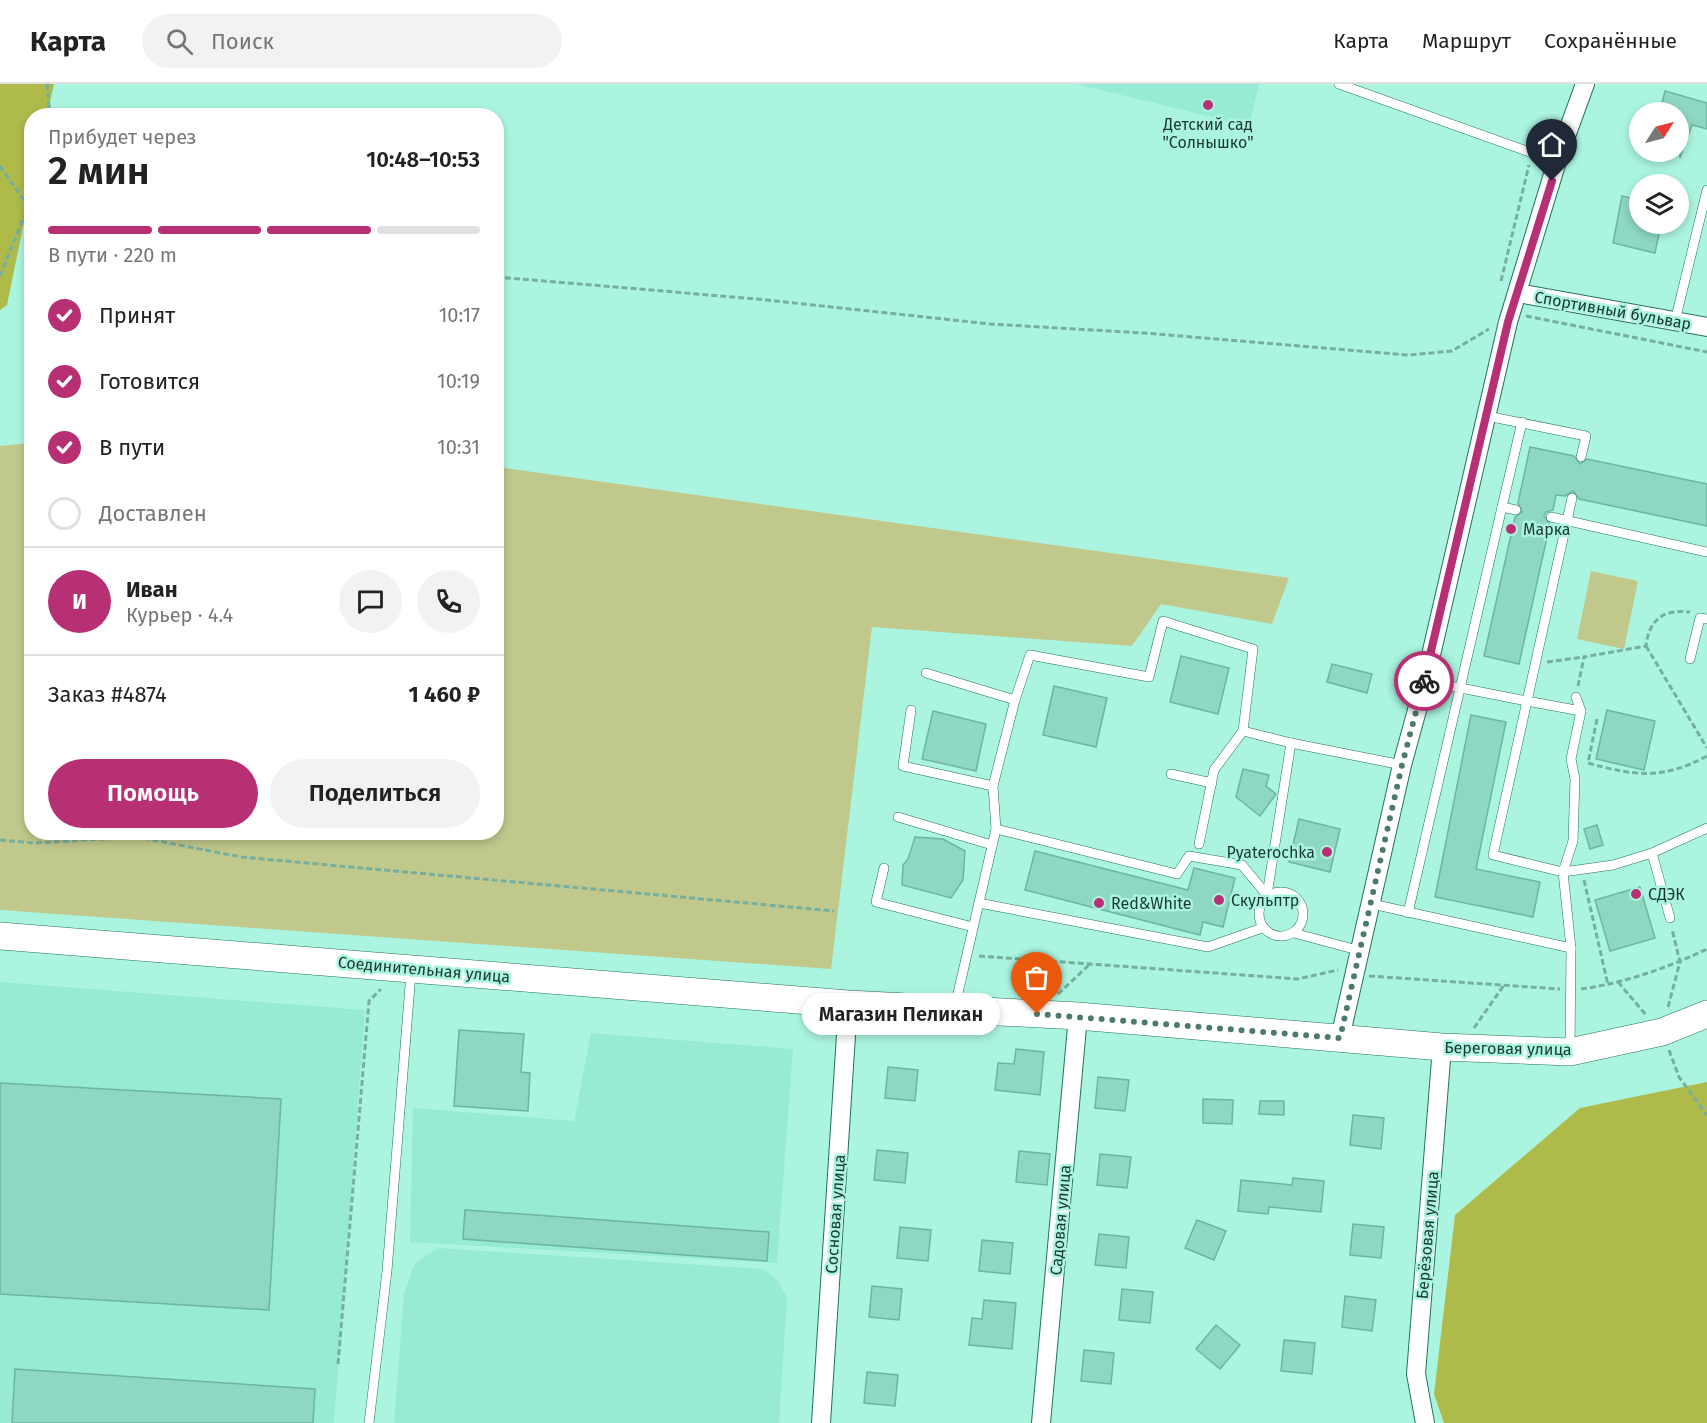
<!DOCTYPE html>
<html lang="ru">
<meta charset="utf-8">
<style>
body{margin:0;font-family:"Fira Sans",sans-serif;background:#f2f2f2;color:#222;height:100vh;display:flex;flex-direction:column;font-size:22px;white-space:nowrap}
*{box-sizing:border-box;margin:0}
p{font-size:20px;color:#767676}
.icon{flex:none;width:33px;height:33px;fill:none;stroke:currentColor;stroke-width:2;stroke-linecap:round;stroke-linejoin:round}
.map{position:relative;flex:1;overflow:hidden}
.sheet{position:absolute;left:24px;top:24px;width:480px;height:732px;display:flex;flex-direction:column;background:#fff;border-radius:24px;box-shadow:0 3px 9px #0003}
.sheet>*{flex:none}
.needle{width:39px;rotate:54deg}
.fabs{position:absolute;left:1629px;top:18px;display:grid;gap:12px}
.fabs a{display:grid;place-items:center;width:60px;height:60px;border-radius:50%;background:#fff;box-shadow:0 3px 9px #0003;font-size:30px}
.pin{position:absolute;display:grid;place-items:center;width:51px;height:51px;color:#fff;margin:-62px -26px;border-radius:50% 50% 50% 0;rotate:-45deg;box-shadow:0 0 6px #0007}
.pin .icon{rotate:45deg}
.courier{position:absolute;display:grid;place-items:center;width:60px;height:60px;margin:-30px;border:4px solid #b73073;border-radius:50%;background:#fff;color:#222;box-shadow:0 2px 8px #0007}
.bubble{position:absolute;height:42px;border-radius:21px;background:#fff;box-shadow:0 3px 9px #0003;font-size:20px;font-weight:600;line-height:42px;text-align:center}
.head em{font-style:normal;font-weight:600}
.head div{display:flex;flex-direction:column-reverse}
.head{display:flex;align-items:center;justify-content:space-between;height:102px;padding:0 24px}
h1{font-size:39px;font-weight:600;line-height:45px}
.bar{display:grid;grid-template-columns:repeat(4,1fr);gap:9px 6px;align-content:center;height:72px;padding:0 24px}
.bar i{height:8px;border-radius:4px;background:#e0e0e0}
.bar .current{background:#b73073}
.bar p{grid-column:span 4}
.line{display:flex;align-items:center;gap:15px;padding:0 24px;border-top:2px solid #e0e0e0}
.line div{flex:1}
.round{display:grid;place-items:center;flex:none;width:63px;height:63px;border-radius:32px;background:#f2f2f2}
ol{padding:0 24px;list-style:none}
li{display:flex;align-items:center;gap:18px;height:66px}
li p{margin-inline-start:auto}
li .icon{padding:6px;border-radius:50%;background:#b73073;color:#fff;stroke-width:4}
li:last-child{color:#767676}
li i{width:33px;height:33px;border:3px solid #e0e0e0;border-radius:50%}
.primary-button{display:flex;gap:12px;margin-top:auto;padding:12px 24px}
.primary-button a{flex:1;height:69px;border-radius:36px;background:#b73073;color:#fff;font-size:24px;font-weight:600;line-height:69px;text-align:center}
.primary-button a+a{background:#f2f2f2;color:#222}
header{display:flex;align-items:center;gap:36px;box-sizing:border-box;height:84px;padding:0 30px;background:#fff;border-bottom:2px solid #e0e0e0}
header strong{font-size:28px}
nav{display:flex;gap:33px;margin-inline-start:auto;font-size:21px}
.search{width:420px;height:54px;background:#f2f2f2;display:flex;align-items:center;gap:15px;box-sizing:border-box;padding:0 21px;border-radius:33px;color:#767676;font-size:22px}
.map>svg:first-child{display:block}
.built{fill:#97ead4}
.green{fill:#c0c98b}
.forest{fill:#aebb4b}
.building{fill:#8ed7c3;stroke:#6cb5a1;stroke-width:1.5}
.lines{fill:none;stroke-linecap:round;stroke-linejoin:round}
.lane-casing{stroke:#24705f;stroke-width:10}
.street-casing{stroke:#24705f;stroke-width:20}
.secondary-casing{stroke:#24705f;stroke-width:28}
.path{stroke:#76afa0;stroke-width:3;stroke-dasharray:6 3;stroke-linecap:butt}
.lane{stroke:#fff;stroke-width:9}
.street{stroke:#fff;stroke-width:18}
.secondary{stroke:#fff;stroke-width:27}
.done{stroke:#4d7a6e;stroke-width:6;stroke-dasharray:0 10.8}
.route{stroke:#b73073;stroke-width:8}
.poi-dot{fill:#b73073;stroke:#abf5e0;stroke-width:2}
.labels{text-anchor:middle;stroke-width:5;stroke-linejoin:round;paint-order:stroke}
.poi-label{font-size:16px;fill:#1a3831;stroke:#abf5e0;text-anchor:start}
.street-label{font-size:16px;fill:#1a3831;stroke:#abf5e0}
</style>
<header>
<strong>Карта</strong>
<div class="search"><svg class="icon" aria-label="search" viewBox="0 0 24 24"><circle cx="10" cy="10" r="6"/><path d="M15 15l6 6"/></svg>Поиск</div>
<nav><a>Карта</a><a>Маршрут</a><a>Сохранённые</a></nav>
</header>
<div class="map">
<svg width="1707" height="1339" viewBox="0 0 1707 1339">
<rect width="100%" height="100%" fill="#abf5e0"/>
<g class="built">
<path d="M1076,0H1259L1249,42Z"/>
<path d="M0,898L365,926L334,1339H0Z"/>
<path d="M591,949L793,965L777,1179L410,1158L413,1024L574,1037Z"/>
<path d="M438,1164L763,1185L777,1195L787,1214L779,1339H394L404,1210L415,1179Z"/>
</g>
<g class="green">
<path d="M31,359L32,748H496L497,383L1289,494L1272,540L1161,520L1132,562L872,543L831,885L0,826V362Z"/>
<path d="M1591,487L1638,497L1624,565L1577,555Z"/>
</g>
<g class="forest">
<path d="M0,0H54L47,31L32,32L31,104L7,221L0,226Z"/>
<path d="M1707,998V1339H1444L1434,1310L1455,1131L1580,1024Z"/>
</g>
<g class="building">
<path d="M1665,7L1707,19V45L1692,41L1680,74L1678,28H1660Z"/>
<path d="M1622,112L1640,116V140H1661L1655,169L1613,159Z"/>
<path d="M1530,363L1574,372L1580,380L1587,375L1707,400V442L1579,415L1573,407L1565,412L1556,411L1553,426L1546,428L1544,432L1550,440L1519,580L1484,572L1515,433L1522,428L1518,419Z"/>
<path d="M1181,572L1229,584L1218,630L1170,618Z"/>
<path d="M1332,580L1372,590L1367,609L1327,598Z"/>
<path d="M1054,602L1107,614L1096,663L1043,651Z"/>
<path d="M1607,626L1655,637L1644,686L1596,675Z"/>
<path d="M933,627L986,640L976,687L922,675Z"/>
<path d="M1471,631L1506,638L1476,785L1540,798L1533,833L1435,813Z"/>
<path d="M1243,685L1269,691L1266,702L1276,710L1260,732L1236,713Z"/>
<path d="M1299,735L1340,745L1330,788L1289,778Z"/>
<path d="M1597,741L1603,761L1590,765L1584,745Z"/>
<path d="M915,753L943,755L965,767L963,796L951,814L902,801L903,781L908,775Z"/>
<path d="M1035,767L1188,806L1194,784L1235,794L1223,843L1203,838L1200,851L1025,806Z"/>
<path d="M1640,803L1655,854L1610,867L1595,816Z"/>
<path d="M459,946L524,950L521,988L530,989L528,1027L454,1022Z"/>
<path d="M1016,965L1044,968L1040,1011L995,1006L998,979L1014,980Z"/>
<path d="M888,983L918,986L915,1017L885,1014Z"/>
<path d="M1098,993L1129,996L1125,1027L1095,1024Z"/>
<path d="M0,999L281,1015L269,1226L0,1210Z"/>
<path d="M1203,1015L1233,1016L1232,1040L1203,1039Z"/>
<path d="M1260,1017H1284V1031L1259,1030Z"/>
<path d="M1353,1031L1384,1034L1381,1065L1350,1061Z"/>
<path d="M877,1066L908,1069L905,1099L874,1096Z"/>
<path d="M1019,1067L1050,1070L1047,1101L1016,1098Z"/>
<path d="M1100,1070L1131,1073L1127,1104L1097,1101Z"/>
<path d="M1293,1094L1324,1097L1321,1128L1269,1123L1268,1130L1238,1127L1241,1096L1292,1101Z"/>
<path d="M465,1126L769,1148L767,1177L463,1155Z"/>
<path d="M1197,1136L1226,1147L1214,1176L1185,1164Z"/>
<path d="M1353,1140L1384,1143L1381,1174L1350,1171Z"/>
<path d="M900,1143L931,1146L928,1177L897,1174Z"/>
<path d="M1099,1150L1129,1153L1126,1184L1095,1181Z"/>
<path d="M982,1156L1013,1159L1010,1190L979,1187Z"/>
<path d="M872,1202L902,1205L899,1236L869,1233Z"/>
<path d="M1122,1205L1153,1208L1150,1239L1119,1236Z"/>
<path d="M1345,1212L1376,1216L1372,1247L1342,1243Z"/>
<path d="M984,1216L1016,1219L1012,1265L969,1261L972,1234L982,1235Z"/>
<path d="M1216,1241L1240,1261L1220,1285L1196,1265Z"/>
<path d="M1284,1256L1315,1259L1312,1290L1281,1287Z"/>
<path d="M1084,1266L1114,1269L1111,1300L1081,1297Z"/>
<path d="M15,1285L315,1305L313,1339H12Z"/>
<path d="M867,1288L898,1291L895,1322L864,1319Z"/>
</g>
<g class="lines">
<g class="lane-casing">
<g id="lane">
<path d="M1339,0L1538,71L1558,74"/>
<path d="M1675,237L1707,106"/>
<path d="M1487,332L1586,352L1581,373"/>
<path d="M1572,414L1527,617L1581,627L1576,613"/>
<path d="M1516,426L1502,423L1522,338"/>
<path d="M1551,433L1707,468"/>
<path d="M1690,575L1700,534L1707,535"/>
<path d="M926,589L1015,616L993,702L996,745L955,922"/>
<path d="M1425,597L1527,617L1493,771L1563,788L1613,781L1652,769L1707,744"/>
<path d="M1015,616L1030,571L1149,593L1163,537L1253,565L1243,647L1291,659"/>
<path d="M911,626L903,682L993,702"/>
<path d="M1171,690L1212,699"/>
<path d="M898,733L992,761"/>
<path d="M996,745L1177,790L1189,772L1242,781L1267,811"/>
<path d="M1199,760L1214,686L1243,647"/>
<path d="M1652,769L1670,834"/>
<path d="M884,784L876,818L973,843"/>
<circle cx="1281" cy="830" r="22"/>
<path d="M1267,811L1291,659L1402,681"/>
<path d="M979,819L1208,863L1262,844"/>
<path d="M1372,820L1571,864"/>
<path d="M1408,829L1502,423"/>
<path d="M1294,849L1361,867"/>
<path d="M1570,966L1571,864L1563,788L1573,757L1575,695L1571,675L1581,627"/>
<path d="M369,1339L387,1187L411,889"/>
</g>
</g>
<g class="street-casing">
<g id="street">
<path d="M1518,209L1707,243"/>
<path d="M1340,954L1402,681L1425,597L1508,238L1558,74L1585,0"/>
<path d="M821,1339L848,920"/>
<path d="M1041,1339L1078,932"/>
<path d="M1425,1339L1416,1290L1442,963"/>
</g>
</g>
<g class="secondary-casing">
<path id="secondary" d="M0,852L848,920L1078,932L1442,963L1570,968L1662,948L1707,930"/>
</g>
<g class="path">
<path d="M47,0L50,32"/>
<path d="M0,82L32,128"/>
<path d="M0,192L32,113"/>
<path d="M496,193L757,215L990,240L1143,249L1409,271L1452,267L1489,245"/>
<path d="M1501,197L1529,81"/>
<path d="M1526,232L1707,268"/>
<path d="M1646,562L1707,664"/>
<path d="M1547,578L1584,573"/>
<path d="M1578,602L1584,573L1646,562C1649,535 1664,525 1690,528"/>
<path d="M1597,635L1588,679C1635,692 1662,696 1707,672"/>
<path d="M0,756L34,759L138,753L241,773L834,827"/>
<path d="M1584,796L1608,901"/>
<path d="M979,872L1298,895L1338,886"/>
<path d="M1369,892L1560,905"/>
<path d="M1618,898L1646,931"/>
<path d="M1581,905C1625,899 1667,884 1707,865"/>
<path d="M1058,910L1090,880"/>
<path d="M1668,923L1680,878L1672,845"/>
<path d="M1474,944L1504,901"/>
<path d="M1669,966L1679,993L1707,1031"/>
<path d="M338,1280L369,917L381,905"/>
</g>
<use href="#lane" class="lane"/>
<use href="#street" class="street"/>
<use href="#secondary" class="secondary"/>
</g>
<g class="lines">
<path class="done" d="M1037,930L1340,954L1402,681L1424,597"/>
<path class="route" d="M1424,597L1508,238L1552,97"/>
</g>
<g class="poi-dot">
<circle cx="1208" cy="21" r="6"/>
<circle cx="1511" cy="445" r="6"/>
<circle cx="1327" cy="768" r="6"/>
<circle cx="1636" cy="810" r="6"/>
<circle cx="1219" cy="816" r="6"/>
<circle cx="1099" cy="819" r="6"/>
</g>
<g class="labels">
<g class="poi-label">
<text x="1208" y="46" text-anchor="middle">Детский сад<tspan x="1208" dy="18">"Солнышко"</tspan></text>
<text x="1523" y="451">Марка</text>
<text x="1315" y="774" text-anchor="end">Pyaterochka</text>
<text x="1648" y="816">СДЭК</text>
<text x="1231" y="822">Скульптр</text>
<text x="1111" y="825">Red&amp;White</text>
</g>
<g class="street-label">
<text transform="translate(1613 226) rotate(10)" y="6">Спортивный бульвар</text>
<text transform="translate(424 885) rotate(5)" y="6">Соединительная улица</text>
<text transform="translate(1508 964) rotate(1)" y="6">Береговая улица</text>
<text transform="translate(835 1130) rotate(-86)" y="6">Сосновая улица</text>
<text transform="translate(1060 1136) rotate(-85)" y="6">Садовая улица</text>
<text transform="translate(1427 1151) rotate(-85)" y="6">Берёзовая улица</text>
</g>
</g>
</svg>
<div class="fabs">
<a><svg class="needle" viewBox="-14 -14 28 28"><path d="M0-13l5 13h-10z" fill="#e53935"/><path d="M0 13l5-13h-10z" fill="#767676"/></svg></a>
<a><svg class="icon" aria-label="layers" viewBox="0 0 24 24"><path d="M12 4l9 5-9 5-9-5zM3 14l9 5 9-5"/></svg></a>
</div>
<div class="pin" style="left:1037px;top:930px;background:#ea580c"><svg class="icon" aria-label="bag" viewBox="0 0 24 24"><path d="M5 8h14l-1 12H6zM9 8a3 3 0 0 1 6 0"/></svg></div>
<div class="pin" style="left:1552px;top:97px;background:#1f2937"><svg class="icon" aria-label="home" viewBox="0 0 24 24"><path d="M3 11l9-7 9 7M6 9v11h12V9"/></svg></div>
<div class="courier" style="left:1424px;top:597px"><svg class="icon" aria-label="bike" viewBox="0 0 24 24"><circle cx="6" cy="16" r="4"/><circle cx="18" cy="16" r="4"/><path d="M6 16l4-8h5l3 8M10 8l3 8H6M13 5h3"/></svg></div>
<div class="bubble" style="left:802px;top:909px;width:198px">Магазин Пеликан</div>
<section class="sheet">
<div class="head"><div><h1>2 мин</h1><p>Прибудет через</p></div><em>10:48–10:53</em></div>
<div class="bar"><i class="current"></i><i class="current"></i><i class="current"></i><i></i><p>В пути · 220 m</p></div>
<ol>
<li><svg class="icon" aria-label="check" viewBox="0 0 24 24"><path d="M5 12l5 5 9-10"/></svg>Принят<p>10:17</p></li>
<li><svg class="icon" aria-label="check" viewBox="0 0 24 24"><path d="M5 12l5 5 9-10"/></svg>Готовится<p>10:19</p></li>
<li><svg class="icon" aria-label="check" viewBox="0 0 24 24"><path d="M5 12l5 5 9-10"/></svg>В пути<p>10:31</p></li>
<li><i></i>Доставлен</li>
</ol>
<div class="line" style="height:108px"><b class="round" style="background:#b73073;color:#fff">И</b><div><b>Иван</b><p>Курьер · 4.4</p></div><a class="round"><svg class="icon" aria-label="chat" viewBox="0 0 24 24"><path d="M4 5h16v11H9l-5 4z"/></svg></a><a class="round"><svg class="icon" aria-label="phone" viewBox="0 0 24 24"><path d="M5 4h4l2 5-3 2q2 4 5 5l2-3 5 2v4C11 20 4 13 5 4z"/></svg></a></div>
<div class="line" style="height:78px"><div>Заказ #4874</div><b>1 460 ₽</b></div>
<div class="primary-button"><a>Помощь</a><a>Поделиться</a></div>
</section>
</div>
